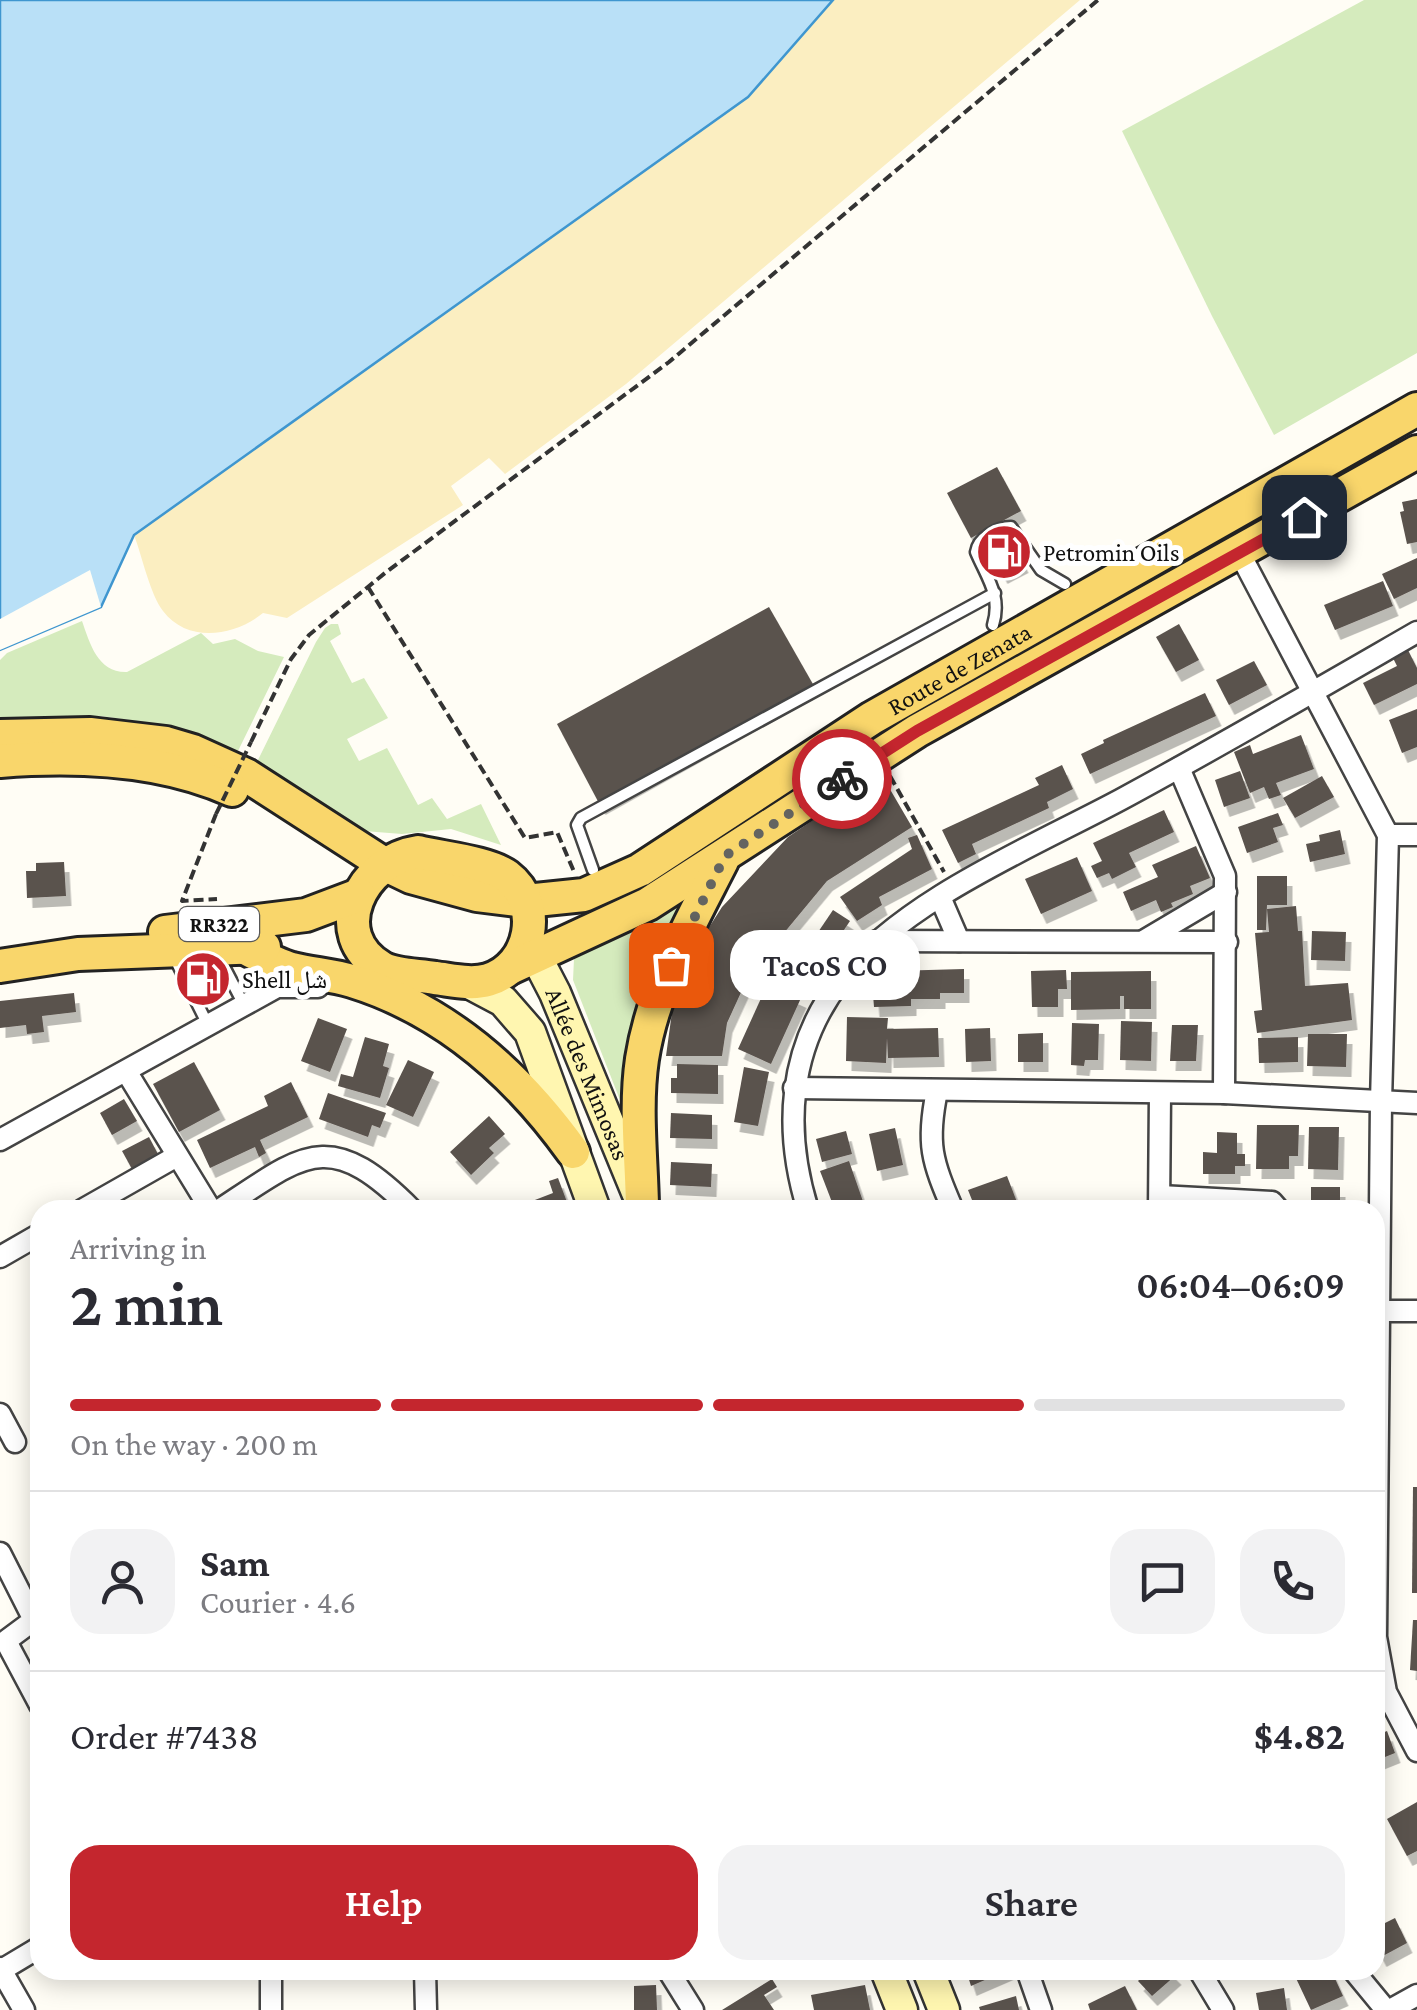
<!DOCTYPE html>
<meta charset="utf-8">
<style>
body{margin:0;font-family:"Crimson Pro","Noto Naskh Arabic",serif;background:#f2f2f3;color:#2b2b33;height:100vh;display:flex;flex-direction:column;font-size:38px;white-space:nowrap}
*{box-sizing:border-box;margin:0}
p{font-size:32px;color:#7c7c81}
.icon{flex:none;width:55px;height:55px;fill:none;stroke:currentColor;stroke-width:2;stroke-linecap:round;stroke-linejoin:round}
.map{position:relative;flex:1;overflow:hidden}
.drawer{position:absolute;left:30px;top:1200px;width:1355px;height:780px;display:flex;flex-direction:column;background:#fff;border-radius:30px;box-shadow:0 5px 25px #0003}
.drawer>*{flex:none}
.pin{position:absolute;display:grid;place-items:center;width:85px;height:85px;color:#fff;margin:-42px;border-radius:20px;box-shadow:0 5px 15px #0006}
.courier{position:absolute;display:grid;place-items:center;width:100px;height:100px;margin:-50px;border:8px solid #c4262e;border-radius:50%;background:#fff;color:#222;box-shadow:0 2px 12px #0007}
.bubble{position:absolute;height:70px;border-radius:30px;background:#fff;box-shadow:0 5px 25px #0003;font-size:32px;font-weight:600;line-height:70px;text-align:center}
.head em{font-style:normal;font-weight:600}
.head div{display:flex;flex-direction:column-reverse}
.head{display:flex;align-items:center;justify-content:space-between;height:170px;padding:0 40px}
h1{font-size:65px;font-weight:600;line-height:75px}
.bar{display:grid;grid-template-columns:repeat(4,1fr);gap:15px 10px;align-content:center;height:120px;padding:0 40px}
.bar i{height:12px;border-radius:8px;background:#e1e1e2}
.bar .on{background:#c4262e}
.bar p{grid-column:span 4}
.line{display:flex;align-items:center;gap:25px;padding:0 40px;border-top:2px solid #e1e1e2}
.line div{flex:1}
.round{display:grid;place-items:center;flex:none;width:105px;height:105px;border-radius:30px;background:#f2f2f3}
.primary-button{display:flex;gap:20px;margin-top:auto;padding:20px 40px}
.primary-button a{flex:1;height:115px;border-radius:30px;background:#c4262e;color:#fff;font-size:40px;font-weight:600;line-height:115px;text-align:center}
.primary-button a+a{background:#f2f2f3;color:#2b2b33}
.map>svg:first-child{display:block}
.green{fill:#d5ebbd}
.sand{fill:#fbeec1}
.water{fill:#b9e0f7;stroke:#3f96cf;stroke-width:2.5}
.pier{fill:#fffdf5}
.building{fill:#5a524d;filter:url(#shadow)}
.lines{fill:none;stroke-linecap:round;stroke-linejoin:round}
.lane-casing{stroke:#444;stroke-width:15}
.street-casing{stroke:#444;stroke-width:25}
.secondary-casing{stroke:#333;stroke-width:35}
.primary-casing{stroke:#222;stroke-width:38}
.path{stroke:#333;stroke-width:4;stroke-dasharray:10 5;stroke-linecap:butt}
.lane{stroke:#fff;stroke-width:10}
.street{stroke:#fff;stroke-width:20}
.secondary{stroke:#fff6b0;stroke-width:30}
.primary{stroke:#f9d66b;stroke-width:32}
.path-bridge{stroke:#333;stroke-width:4;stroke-dasharray:10 5;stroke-linecap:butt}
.done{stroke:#646461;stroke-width:10;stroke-dasharray:0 18}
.route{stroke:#c4262e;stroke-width:12}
.labels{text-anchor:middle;stroke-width:10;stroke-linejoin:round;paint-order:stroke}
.shield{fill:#fff;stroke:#585858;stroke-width:2.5}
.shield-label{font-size:22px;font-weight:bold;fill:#111}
.poi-label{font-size:25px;fill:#111;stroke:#fff;text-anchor:start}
.street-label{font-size:25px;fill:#111;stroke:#fff}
</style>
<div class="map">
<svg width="1417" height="2010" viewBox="0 0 1417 2010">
<defs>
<filter id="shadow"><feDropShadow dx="5.5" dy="10" stdDeviation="0" flood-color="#0004"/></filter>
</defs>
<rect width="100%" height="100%" fill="#fffdf5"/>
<g class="green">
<path d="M1364,0H1417V353L1274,435L1212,316L1122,131Z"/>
<path d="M82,621C90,644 98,673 127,672L201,633L213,644L235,639L258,651L284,657L238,751L150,723L101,716L0,721V660L7,653Z"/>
<path d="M331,624H338L341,634L330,641L352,683L364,678L388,718L347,739L359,761L387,748L418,805L432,798L447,819L481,804L501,845L451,829L402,834L364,831L257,762L316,642L325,628Z"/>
<path d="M686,902L628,1056L620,1100L573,980L574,959Z"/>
</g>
<path class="sand" d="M833,0H1080L626,384L505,474L489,458L451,486L463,505L287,618L263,613C235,636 188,644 163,611C150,594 142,556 134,535L748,97Z"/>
<path class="water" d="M0,0H833L748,97L134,535L101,607L0,650Z"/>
<path class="pier" d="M90,570L101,607L0,650V619Z"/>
<g class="building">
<path d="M997,467L1021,511L971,538L947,493Z"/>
<path d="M1417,499V542L1407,544L1400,512L1404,511L1402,502Z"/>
<path d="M1006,529L1023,563L1002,574L985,540Z"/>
<path d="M1417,558V588L1394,599L1382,574Z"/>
<path d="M1383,581L1393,606L1335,630L1324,605Z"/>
<path d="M769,607L814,686L600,805L557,724Z"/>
<path d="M1179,624L1199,660L1176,672L1156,637Z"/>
<path d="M1407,648L1417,668V684L1374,705L1363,683L1397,666L1392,656Z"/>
<path d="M1254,661L1267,685L1229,705L1216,680Z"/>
<path d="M1205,693L1216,716L1090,774L1081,754L1104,743L1103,740Z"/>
<path d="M1417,709V747L1402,753L1389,720Z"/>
<path d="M1301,735L1314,769L1276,783L1281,795L1269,799L1264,787L1250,793L1234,752L1250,745L1253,754Z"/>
<path d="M1062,765L1073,789L1047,802L1049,808L972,844L976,854L958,863L942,830L1039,785L1035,778Z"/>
<path d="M1240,771L1250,798L1224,807L1215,780Z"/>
<path d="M881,774L912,827L827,881L769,951L743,988L727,1023L722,1056H666L672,1012L692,954L722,907L788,837Z"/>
<path d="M1322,776L1334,797L1295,818L1283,798Z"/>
<path d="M1164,810L1174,832L1129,853L1136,867L1112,879L1109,873L1097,878L1091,866L1102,861L1093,843Z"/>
<path d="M1278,813L1283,825L1273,828L1278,842L1247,853L1238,827Z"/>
<path d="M1340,830L1345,854L1310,862L1306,844L1320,841L1319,835Z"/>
<path d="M917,835L932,869L879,897L882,905L857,921L840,897L912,849L908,838Z"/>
<path d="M1196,846L1210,878L1190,886L1193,894L1171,903L1173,907L1161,912L1156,900L1131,911L1123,892L1158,877L1152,865Z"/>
<path d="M1077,857L1092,891L1041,914L1025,879Z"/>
<path d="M64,862L66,896L27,898L26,871H36V863Z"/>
<path d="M1257,876H1287V905H1267L1266,930H1257Z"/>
<path d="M1296,906L1298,931H1302L1305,986L1348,983L1352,1020L1257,1033L1254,1011L1262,1010L1255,933L1269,932L1267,909Z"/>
<path d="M833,910L850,921L825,958L808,947Z"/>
<path d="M1312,931L1346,932L1345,961L1311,960Z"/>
<path d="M795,944L821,958L809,981L784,964Z"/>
<path d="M213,967L217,987L193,991L189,970Z"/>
<path d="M964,969V993H940V999H911V1006L874,1007L872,982H879V975L894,974L893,971Z"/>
<path d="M1066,970L1067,989H1058V1007H1032L1031,971Z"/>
<path d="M1151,971V1009H1124V996H1120V1009L1071,1010V972Z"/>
<path d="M768,983L801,998L771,1064L738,1049Z"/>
<path d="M74,993L76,1012L42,1016L44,1032L27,1034L26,1025L0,1028V1001Z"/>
<path d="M847,1017L888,1018L887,1029L938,1028L939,1057L888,1058L887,1038L886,1063L846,1061Z"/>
<path d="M318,1018L347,1029L330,1072L301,1061Z"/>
<path d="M1121,1021L1152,1022L1151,1061L1120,1060Z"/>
<path d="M1072,1023L1099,1024L1098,1060H1085L1084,1066L1071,1065Z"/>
<path d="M1172,1025H1198L1196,1061H1170Z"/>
<path d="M990,1028L991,1061L966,1062L965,1029Z"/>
<path d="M1043,1033V1062H1018V1034Z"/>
<path d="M1308,1034H1347L1346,1067L1307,1066Z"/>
<path d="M365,1037L389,1044L383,1066L389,1068L380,1098L338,1086L341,1074L353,1077Z"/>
<path d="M1298,1037V1062L1259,1063L1258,1038Z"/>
<path d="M408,1060L434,1072L413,1117L386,1105Z"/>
<path d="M194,1062L220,1110L179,1132L153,1084Z"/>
<path d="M677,1064L718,1065V1094L671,1093V1078H677Z"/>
<path d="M744,1067L769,1072L758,1126L734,1122Z"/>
<path d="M291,1082L308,1117L260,1140L266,1153L259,1157L255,1147L210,1168L197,1140L268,1106L264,1096Z"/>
<path d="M328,1093L386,1113L380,1128L372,1125L368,1137L319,1119Z"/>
<path d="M124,1099L137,1121L112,1135L100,1113Z"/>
<path d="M671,1113L712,1115V1139L670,1138Z"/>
<path d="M489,1116L505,1134L489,1148L494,1153L471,1175L450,1152Z"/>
<path d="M1257,1125H1299L1298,1156H1289V1169H1256Z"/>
<path d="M1309,1127H1339L1338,1170L1308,1169Z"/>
<path d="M895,1128L903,1165L877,1171L869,1134Z"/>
<path d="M846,1131L852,1154L822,1162L816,1139Z"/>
<path d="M1217,1132L1237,1133V1154H1245V1166H1235V1174H1203V1152L1217,1153Z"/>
<path d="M149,1137L159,1156L132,1169L122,1151Z"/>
<path d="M849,1161L866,1210H835L820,1171Z"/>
<path d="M671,1162L712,1164L711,1187L670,1185Z"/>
<path d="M1007,1176L1020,1210H976L968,1190Z"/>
<path d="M558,1178L570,1210H509L553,1193L549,1181Z"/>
<rect x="1311" y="1187" width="29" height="23"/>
<path d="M1413,1487H1417V1593H1412Z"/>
<path d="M1413,1620H1417V1671L1410,1670Z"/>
<path d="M1387,1731L1395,1753L1375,1761V1736Z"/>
<path d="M1417,1802V1851L1407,1856L1387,1819Z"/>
<path d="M1395,1918L1407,1943L1381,1957L1375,1945V1928Z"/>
<path d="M966,1970H1008L971,1986Z"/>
<path d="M1149,1970H1171L1176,1975L1152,1996L1138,1981Z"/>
<path d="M1302,1970H1331L1343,1996L1311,2010L1294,1974Z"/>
<path d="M772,1979L777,1987L764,1995L774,2010H722Z"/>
<path d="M656,1985L657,2010H634V1986Z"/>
<path d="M865,1985L870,2010H814L811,1995Z"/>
<path d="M1125,1986L1137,2010H1090L1088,2004Z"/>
<path d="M1284,1988L1287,2010H1259L1256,1993Z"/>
<path d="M1016,1996L1019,2010H980L979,2007Z"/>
</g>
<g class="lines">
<g class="lane-casing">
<g id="lane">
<path d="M993,625C1002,596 987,578 976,552C978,538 997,527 1011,527L1041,570L1065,584"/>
<path d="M593,870L577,825L581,818L995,593"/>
<path d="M220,959L244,1005"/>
<path d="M178,965L208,1025"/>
</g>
</g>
<g class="street-casing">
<g id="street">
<path d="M1239,552L1388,835L1381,1102L1376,1637L1386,1692L1417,1751"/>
<path d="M1179,768L1225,876L1224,1093"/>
<path d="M1388,835H1417"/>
<path d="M940,897L959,941"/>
<path d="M1145,940L1226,892"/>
<path d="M877,941L1227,942"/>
<path d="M126,1071L211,1210"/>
<path d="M794,1088L1224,1093L1417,1103"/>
<path d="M937,1091C926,1144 932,1161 953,1210"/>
<path d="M0,1140L277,987H318"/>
<path d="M1160,1196L1272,1202L1279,1210"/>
<path d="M82,1210L177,1156"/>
<path d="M219,1210C304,1154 329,1126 412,1210"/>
<path d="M808,1210C783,1130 788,1048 841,980C902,901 1032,847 1120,800C1220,746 1318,689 1417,632"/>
<path d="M1159,1210L1160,1094"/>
<path d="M0,1257L40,1234"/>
<path d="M1379,1311H1417"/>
<path d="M0,1414L15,1442"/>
<path d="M0,1553L34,1620L7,1640L8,1645L40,1705"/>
<path d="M0,1968L24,2010"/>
<path d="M425,1970L426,2010"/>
<path d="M668,1970L693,2010"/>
<path d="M1027,1970L1041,2010"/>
<path d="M1199,1970L1223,2010"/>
<path d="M1353,1970L1386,2010"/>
<path d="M0,1971L40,1947"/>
<path d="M271,2010V1970"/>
<path d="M1390,2010L1417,1995"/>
</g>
</g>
<g class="secondary-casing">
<g id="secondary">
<path id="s1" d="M527,939L555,993L639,1197"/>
<path d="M469,983L503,1001L530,1032L595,1210"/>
<path d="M886,1970L902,2010"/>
<path d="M928,1970L944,2010"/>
</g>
</g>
<g class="primary-casing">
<g id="primary">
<path id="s2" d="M0,736L90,734L166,743L193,751L246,775L384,864L411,877L477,895L526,901L584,895L640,870L872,718L1417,409"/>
<path d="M0,761C76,755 161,758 232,790"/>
<path d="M418,852C441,858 488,862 507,876C544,904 532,967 488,980C471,985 452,980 435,978C419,975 396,976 382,968C324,934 362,860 418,852Z"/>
<path d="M165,932L306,915L359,895"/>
<path d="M243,947C259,955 275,964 292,969C312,974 333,975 352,981C446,1010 517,1074 573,1152"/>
<path d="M0,966L78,954L264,947"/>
<path d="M510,968L648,904L917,731L1417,452"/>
<path d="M642,1205C641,1157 635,1106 642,1059C653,988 690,924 722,861"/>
</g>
</g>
<g class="path">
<path d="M368,587L525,838L557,832L575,874"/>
<path d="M251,742L291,659L309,635L385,573L669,362L1098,0"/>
<path d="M890,776L944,872"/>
<path d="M216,814L182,901L217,899"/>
</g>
<use href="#lane" class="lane"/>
<use href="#street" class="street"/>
<use href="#secondary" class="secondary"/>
<use href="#primary" class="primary"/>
<path class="path-bridge" d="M216,814L251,742"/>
</g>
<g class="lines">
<path class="done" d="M671,965L725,856L842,779"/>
<path class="route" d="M842,779L917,731L1304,517"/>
</g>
<defs>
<g id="fuel-disc" transform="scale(2.875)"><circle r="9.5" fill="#c4262e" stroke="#fff"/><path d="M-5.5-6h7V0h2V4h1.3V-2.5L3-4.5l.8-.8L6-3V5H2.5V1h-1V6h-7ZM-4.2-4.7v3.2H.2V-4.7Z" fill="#fff"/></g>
</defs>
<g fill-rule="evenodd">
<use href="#fuel-disc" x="1004" y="552"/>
<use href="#fuel-disc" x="203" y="979"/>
</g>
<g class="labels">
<rect class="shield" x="179" y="907" width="80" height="34" rx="8"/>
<g class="shield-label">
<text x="219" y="932">RR322</text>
</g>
<g class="poi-label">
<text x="1043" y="561">Petromin Oils</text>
<text x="242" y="988">Shell شل</text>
</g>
<g class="street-label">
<text dy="9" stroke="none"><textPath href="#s2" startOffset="1062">Route de Zenata</textPath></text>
<text dy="9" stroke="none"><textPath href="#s1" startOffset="148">Allée des Mimosas</textPath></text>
</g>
</g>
</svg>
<div class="pin" style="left:671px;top:965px;background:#ea580c"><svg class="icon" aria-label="bag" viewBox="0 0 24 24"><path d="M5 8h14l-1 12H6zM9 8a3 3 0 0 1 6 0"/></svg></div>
<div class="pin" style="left:1304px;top:517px;background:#1f2937"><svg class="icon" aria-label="home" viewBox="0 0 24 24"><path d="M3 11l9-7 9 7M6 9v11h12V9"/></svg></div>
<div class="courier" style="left:842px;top:779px"><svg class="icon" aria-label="bike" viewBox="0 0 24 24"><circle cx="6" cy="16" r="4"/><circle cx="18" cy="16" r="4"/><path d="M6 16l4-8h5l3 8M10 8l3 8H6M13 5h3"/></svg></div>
<div class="bubble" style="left:730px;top:930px;width:190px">TacoS CO</div>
<section class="drawer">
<div class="head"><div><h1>2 min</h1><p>Arriving in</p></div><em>06:04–06:09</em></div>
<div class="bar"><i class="on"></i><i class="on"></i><i class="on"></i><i></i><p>On the way · 200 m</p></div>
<div class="line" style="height:180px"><a class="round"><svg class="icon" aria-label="person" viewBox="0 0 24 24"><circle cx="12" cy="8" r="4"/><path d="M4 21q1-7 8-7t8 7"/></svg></a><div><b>Sam</b><p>Courier · 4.6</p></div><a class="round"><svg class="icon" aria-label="chat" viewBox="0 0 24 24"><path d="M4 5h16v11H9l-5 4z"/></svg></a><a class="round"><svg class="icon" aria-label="phone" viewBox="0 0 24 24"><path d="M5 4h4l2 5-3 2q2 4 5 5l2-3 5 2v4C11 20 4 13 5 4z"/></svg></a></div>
<div class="line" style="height:130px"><div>Order #7438</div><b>$4.82</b></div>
<div class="primary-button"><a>Help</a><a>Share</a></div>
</section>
</div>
